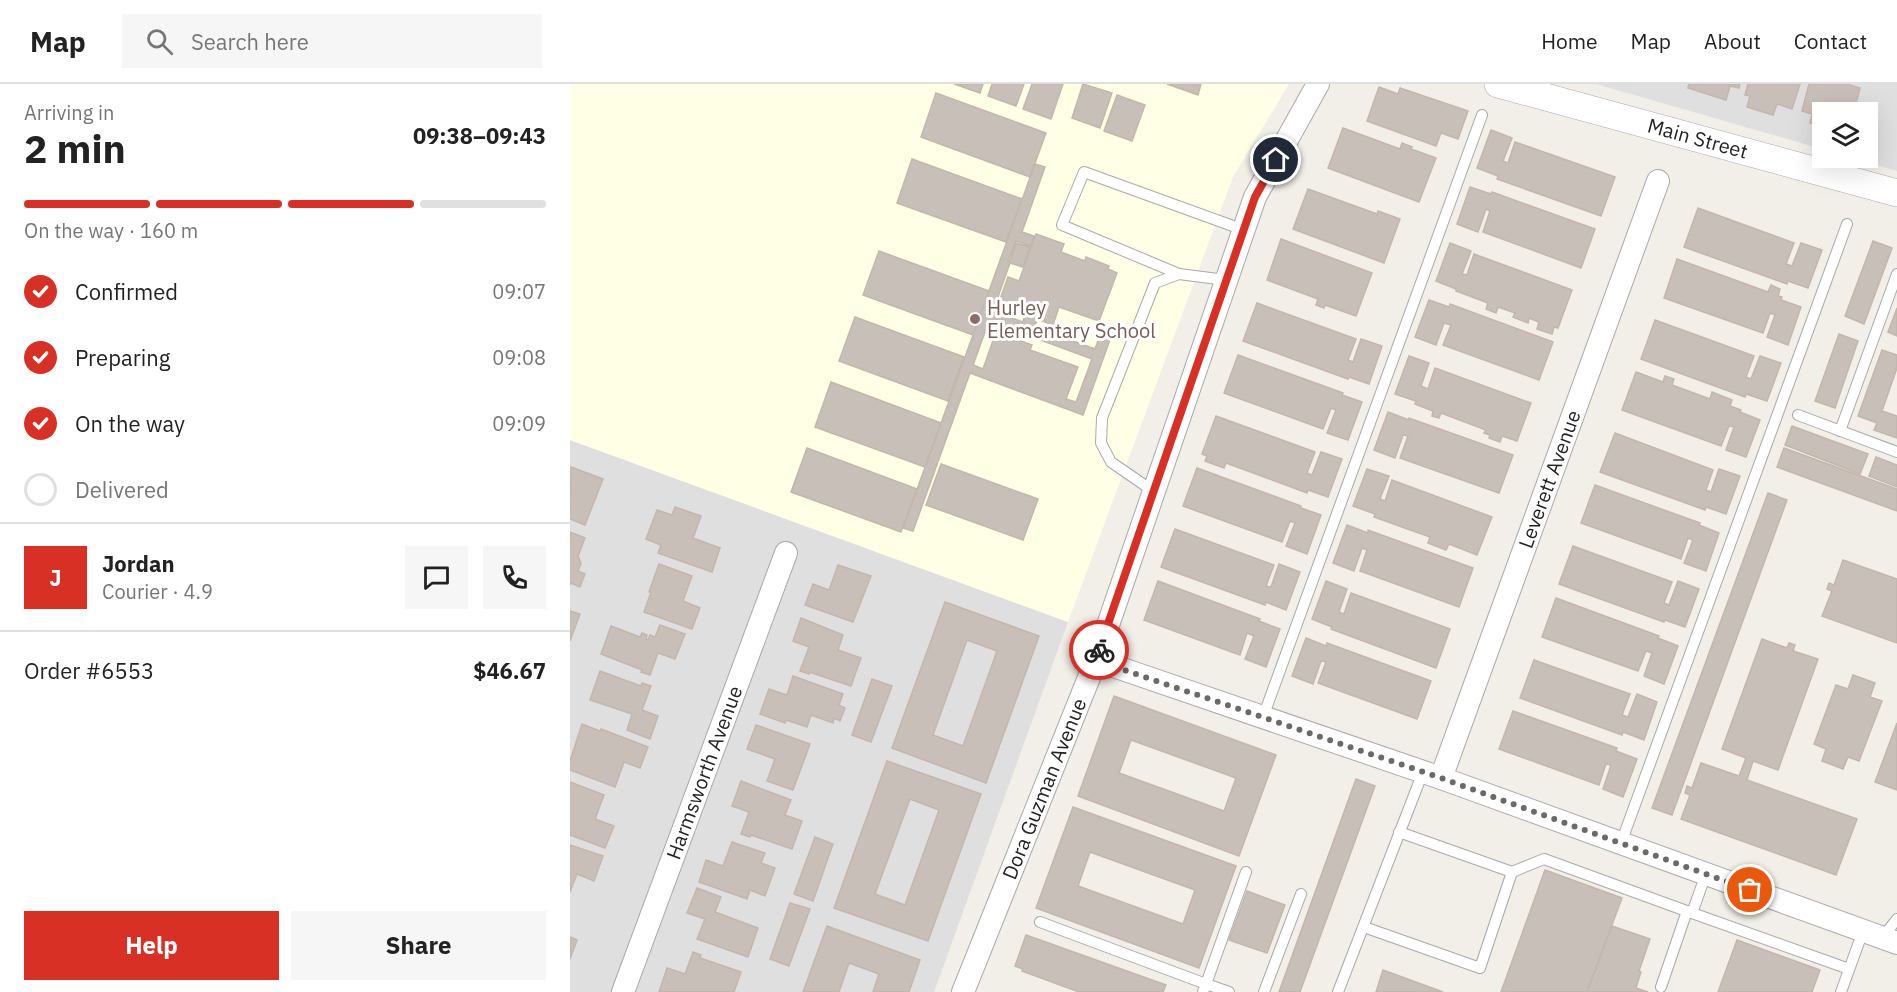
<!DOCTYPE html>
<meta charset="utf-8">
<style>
body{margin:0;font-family:"IBM Plex Sans",sans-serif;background:#f6f6f6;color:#222;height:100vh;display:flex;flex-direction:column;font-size:22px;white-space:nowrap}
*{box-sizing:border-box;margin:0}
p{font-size:20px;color:#767676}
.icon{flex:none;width:33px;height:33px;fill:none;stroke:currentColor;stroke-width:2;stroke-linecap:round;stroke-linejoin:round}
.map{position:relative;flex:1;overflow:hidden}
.side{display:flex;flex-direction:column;background:#fff;width:570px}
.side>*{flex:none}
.fabs{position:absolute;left:1242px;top:18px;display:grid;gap:12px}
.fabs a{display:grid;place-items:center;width:66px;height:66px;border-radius:0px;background:#fff;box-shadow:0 6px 24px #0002;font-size:30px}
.pin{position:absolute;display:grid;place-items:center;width:51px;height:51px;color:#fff;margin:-26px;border:3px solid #fff;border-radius:50%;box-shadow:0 2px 6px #0007}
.courier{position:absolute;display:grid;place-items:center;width:60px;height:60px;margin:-30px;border:4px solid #d93025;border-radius:50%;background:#fff;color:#222;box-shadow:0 2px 8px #0007}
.headline em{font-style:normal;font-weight:800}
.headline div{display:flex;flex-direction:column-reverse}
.headline{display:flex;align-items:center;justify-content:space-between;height:102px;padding:0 24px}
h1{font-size:39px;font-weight:800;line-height:45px}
.bar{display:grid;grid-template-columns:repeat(4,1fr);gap:9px 6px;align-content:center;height:72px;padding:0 24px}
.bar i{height:8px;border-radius:4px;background:#e0e0e0}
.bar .current{background:#d93025}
.bar p{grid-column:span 4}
.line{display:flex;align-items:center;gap:15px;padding:0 24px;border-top:2px solid #e0e0e0}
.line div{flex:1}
.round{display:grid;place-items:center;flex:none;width:63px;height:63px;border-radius:0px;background:#f6f6f6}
ol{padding:0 24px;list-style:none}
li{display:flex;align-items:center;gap:18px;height:66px}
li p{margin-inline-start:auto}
li .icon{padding:6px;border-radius:50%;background:#d93025;color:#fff;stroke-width:4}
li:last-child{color:#767676}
li i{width:33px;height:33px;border:3px solid #e0e0e0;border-radius:50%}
.action{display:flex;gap:12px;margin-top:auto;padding:12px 24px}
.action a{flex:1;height:69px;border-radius:0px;background:#d93025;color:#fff;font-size:24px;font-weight:800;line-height:69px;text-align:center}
.action a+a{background:#f6f6f6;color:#222}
header{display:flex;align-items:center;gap:36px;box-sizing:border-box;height:84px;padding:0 30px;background:#fff;border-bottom:2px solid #e0e0e0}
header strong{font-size:28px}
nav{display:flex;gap:33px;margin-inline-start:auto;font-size:21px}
.search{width:420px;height:54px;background:#f6f6f6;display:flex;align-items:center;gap:15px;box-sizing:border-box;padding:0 21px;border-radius:0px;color:#767676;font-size:22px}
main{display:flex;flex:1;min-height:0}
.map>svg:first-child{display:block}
.residential{fill:#e0dfdf}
.education{fill:#ffffe5}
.building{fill:#c7bfb8;stroke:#c4b6ab;stroke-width:1.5;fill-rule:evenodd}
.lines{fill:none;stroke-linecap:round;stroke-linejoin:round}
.service-casing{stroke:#a9a9a9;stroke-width:12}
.minor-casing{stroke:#a9a9a9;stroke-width:24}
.tertiary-casing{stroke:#a9a9a9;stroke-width:28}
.service{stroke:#fff;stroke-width:10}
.minor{stroke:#fff;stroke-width:22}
.tertiary{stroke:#fff;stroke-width:27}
.done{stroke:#6b6a68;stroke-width:6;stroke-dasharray:0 10.8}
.route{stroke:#d93025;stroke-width:8}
.education-dot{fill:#8d6e63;stroke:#fff;stroke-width:2}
.labels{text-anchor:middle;stroke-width:6;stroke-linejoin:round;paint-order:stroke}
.street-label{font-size:20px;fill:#222;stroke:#fff}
.education-label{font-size:20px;fill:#785e54;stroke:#fff;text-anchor:start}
</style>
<header>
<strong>Map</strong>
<div class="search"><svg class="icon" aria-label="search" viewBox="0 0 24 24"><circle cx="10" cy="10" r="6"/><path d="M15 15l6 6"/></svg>Search here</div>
<nav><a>Home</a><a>Map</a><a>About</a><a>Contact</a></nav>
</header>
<main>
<section class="side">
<div class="headline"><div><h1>2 min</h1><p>Arriving in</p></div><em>09:38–09:43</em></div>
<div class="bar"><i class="current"></i><i class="current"></i><i class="current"></i><i></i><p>On the way · 160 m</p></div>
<ol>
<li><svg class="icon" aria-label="check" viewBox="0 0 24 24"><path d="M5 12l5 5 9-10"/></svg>Confirmed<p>09:07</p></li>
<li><svg class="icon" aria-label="check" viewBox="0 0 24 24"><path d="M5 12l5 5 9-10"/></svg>Preparing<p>09:08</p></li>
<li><svg class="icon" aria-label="check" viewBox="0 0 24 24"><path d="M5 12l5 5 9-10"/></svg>On the way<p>09:09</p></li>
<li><i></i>Delivered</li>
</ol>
<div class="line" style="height:108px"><b class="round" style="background:#d93025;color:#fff">J</b><div><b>Jordan</b><p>Courier · 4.9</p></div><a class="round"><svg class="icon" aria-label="chat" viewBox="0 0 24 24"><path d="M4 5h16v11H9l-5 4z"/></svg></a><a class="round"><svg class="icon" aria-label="phone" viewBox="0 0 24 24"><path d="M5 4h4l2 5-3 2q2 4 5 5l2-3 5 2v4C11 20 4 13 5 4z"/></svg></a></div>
<div class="line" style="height:78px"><div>Order #6553</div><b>$46.67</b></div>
<div class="action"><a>Help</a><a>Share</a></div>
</section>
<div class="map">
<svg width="1327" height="908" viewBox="0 0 1327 908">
<rect width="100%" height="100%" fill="#f2efe9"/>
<g class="residential">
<path d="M1026,0H1327V87L1281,74H1298V28H1252V65Z"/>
<path d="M0,356L498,538L364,908H0Z"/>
</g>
<path class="education" d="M0,0H719L663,93L498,538L0,356Z"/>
<g class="building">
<path d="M384,0H413L410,9Z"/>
<path d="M422,0H454L446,22L418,12Z"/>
<path d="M462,0H493L481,35L453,25Z"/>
<path d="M513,0L542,9L530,44L502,34Z"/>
<path d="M597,0H631L628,11Z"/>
<path d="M1119,0H1170L1169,4L1160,2L1156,16L1118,4Z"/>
<path d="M1178,0H1230L1222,25L1207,20L1203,31L1177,23L1180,12L1175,11Z"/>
<path d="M1239,0H1277L1290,4L1284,28H1252V42L1240,39L1242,30L1232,27Z"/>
<path d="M809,3L828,10L830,4L898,27L888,55L871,49L866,62L797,37Z"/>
<path d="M366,9L476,49L460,93L351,53Z"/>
<path d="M547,11L575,21L562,57L534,47Z"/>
<path d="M773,44L830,65L832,59L842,63L841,65L866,74L849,118L758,84Z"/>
<path d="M921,46L942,54L933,77L938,79L945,58L1045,93L1031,132L927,95L928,92L907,84Z"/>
<path d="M342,75L452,115L436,158L327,119Z"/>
<path d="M465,80L475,83L452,148L464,152L461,162L446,157L438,177H440L446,159L460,163L453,183L440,179L423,227L453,238L455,231L428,221L438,193L449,197L466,150L494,160L491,168L515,177L516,173L539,182L538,185L547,189L529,237L489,223L483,241L467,235L465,243L525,265L532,246L542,250L513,331L400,289L343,447L333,444ZM419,237L522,275L506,318L496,315L508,283L460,266L462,261L426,248L413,285L403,281Z"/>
<path d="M900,103L921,110L922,108L1025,145L1011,184L913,148L920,127L916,125L908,148L887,140Z"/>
<path d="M738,105L807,130L808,127L830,135L814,179L723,145Z"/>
<path d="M1128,124L1224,159L1216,180L1222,182L1231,159L1252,166L1238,204L1218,197L1217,200L1114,163Z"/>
<path d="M711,155L802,189L786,232L755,221L754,224L746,221L748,215L697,196Z"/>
<path d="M1303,157L1322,164L1294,240L1275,232Z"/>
<path d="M880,159L901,167L892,190L897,191L904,170L1002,206L988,244L984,243L982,250L967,245L969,238L959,234L958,239L943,233L945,229L928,223L926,229L916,225L918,219L886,207V205L866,197Z"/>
<path d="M309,167L419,207L403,251L293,211Z"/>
<path d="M1107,175L1198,208L1201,201L1210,205L1208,212L1212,213L1211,216L1231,223L1218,261L1197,253L1205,231L1200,229L1193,249L1094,214Z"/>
<path d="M859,216L879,223L880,220L983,258L969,296L873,261L881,241L874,239L866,261L845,253Z"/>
<path d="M687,219L786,255L778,276L783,278L791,255L812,262L799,300L779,293L778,295L673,257Z"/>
<path d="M1327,224V252L1318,248Z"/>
<path d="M285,233L394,273L378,317L269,277Z"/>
<path d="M1085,236L1184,272L1176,293L1181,295L1190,272L1211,279L1197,317L1176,310L1175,313L1071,275Z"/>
<path d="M1269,250L1288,257L1265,324L1245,317Z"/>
<path d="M1312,266L1327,271V284L1312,327L1327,332V354L1304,346L1307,339L1288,332Z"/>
<path d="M668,271L773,309L772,311L792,318L778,356L757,349L766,326L761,324L753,345L654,309Z"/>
<path d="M839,272L859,279L851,302L858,305L865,284L961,319L947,357L932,352L930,358L919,354L920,351L914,349L916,346L871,329L869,334L862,332L863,327L845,320L846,317L825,310Z"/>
<path d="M1066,288L1093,298L1095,292L1104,295L1102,301L1140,315L1142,308L1162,316L1160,322L1171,326L1170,328L1190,336L1176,373L1156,366L1164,343L1159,342L1151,362L1052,326Z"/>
<path d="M261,298L371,339L355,383L245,343Z"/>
<path d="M818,328L839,336V334L943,371L929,409L830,374L838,352L833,351L825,374L804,366Z"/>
<path d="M646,332L745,368L737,389L742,391L751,368L772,375L758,413L738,406L737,409L656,379L654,384L635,377L637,372L632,370Z"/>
<path d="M1222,342L1298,370L1290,390L1215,361Z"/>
<path d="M1045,349L1143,386L1136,406L1141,408L1149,385L1170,392L1156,430L1136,423L1135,426L1030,388Z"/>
<path d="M237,364L347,405L331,448L221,408Z"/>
<path d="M1214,364L1327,405V427L1207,383Z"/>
<path d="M1306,373L1327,381V403L1299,392Z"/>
<path d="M371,380L468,415L453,456L356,421Z"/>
<path d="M1,383L33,395L15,441L0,435Z"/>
<path d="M627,384L731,422V424L751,431L737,470L716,462L725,439L720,437L712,458L613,422Z"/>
<path d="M797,385L819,392L810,415L815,417L822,396L922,433L907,471L879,460L876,466L858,459L860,453L804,433L805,430L783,422Z"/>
<path d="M1025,401L1130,439L1129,441L1149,449L1136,487L1114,479L1123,456L1118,454L1111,475L1011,439Z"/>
<path d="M1198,409L1217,416L1102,731L1082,724Z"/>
<path d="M105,423L131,432L123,454L150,464L142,488L88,469L91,461L76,455L87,426L102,431Z"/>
<path d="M777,441L798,449V446L903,484L889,523L790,487L797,466L792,464L784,487L763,479Z"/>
<path d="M605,445L704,481L696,502L701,503L709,480L730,488L716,526L696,518L695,521L591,483Z"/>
<path d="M0,448L15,454L8,472L11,479L8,487L15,490L10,503L1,499L0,501Z"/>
<path d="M1003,462L1102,498L1094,519L1099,521L1108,497L1129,505L1115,543L1095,536L1094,538L989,500Z"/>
<path d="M1273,476L1327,495V559L1252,532L1262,507L1257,505L1259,499L1264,501Z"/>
<path d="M89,480L122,492L113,517L130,524L122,545L74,528L81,508H79Z"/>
<path d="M268,481L301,492L283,538L235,521L243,500L259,506Z"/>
<path d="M588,497L690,535L689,537L710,545L696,583L675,575L684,552L677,549L670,571L574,536Z"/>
<path d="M756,497L777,505L769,528L774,530L781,509L880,545L866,584L761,545L762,543L742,535Z"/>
<path d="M986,514L1089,552L1088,554L1108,562L1094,600L1074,592L1082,569L1076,567L1068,587L972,553Z"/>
<path d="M375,518L469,552L416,699L322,664ZM397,556L427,567L393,662L363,651Z"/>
<path d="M0,527L10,530L0,557Z"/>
<path d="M231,534L273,551L268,566L291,574L281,602L239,588V590L230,587L239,563L223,557Z"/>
<path d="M90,541L115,550L105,575L88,569L80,591L71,588L72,586L31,570L41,542L70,553L72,549L77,551L76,555L78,556L80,551L85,553Z"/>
<path d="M736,554L756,562L757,559L861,597L847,635L748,599L756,578L751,577L743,600L722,592Z"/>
<path d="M1192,555L1217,564L1219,559L1225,561L1223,567L1248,575L1208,686L1183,677L1177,696L1287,735L1266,791L1111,735L1120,711L1115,709L1117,702L1122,704L1131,679L1169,692L1176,674L1152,665Z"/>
<path d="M964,576L1060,610L1052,631L1058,633L1067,610L1087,618L1074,656L1053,648L1052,651L950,614Z"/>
<path d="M30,587L71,602L72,599L81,602L72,626L88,632L80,655L57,646L62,630L20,616Z"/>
<path d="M1283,591L1305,599L1300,613L1312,617L1289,677L1278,673L1273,685L1252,677L1256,665L1244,660L1266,601L1278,605Z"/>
<path d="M223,592L273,610L269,621L275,624L270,637L264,634L263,639L241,631L237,643L216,636L215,639L190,630L199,605L217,611Z"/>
<path d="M302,595L322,602L301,658L282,651Z"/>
<path d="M544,612L706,671L669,772L508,712ZM561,656L666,694L654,727L549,689Z"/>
<path d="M943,627L1047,664L1046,667L1067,675L1053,713L1033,705L1041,681L1036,680L1029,701L929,665Z"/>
<path d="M1327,639V706L1305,698Z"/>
<path d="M12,640L30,647L31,645L78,663L70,684L54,678L45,703L0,686V677Z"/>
<path d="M186,641L240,660L223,706L197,697L205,675L177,665Z"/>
<path d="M317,677L411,710L358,857L264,824ZM340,715L369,726L335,821L305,810Z"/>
<path d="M786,695L805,702L730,908H709Z"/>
<path d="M171,697L221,716L215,731L232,737L222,765L181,751L180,753L171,750L179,728L162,722Z"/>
<path d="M0,698L34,711L25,735L44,742L35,764L0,751Z"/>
<path d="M503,723L666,782L629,884L466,824ZM520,768L625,806L613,840L508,802Z"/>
<path d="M245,753L263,760L243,817L224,810Z"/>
<path d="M162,758L195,769L191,779L205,784L195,812L180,806L177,815L129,798L136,776L153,782Z"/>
<path d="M0,761L33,772L24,797L7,790L0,808Z"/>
<path d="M975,786L1052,814L1017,908H931Z"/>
<path d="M127,804L151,813L145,828L188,844L178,873L127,855L135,835L117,829Z"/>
<path d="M677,807L715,821L697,869L659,856Z"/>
<path d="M220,819L240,825L219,882L200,875Z"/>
<path d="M257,842L350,876L339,908H303L309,890L279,879L269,908H233Z"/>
<path d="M1042,842L1080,855L1069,887L1071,888L1066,904L1078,908H1017Z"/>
<path d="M456,851L596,901L593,908H509L452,887L453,885L445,882Z"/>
<path d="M0,853L7,856L0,875Z"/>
<path d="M1167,856L1250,886L1242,908H1148Z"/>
<path d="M123,868L131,871L130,874L171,888L164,908H89L97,884L115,890Z"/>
<path d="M813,886L873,908H806Z"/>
</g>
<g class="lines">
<g class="service-casing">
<g id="service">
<path d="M609,190L492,141L514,88L674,146"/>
<path d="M1228,331L1327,368"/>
<path d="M1270,347L1327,190"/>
<path d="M583,407L541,378L531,359L532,334L585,199L609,190L656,196"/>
<path d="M693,633L912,31"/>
<path d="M1051,759L1277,140"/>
<path d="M942,788L974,775L1122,829"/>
<path d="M1136,790L1122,829L1279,885"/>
<path d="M470,838L636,900L633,908"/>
<path d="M794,843L910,884L942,788L829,748"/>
<path d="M1312,854L1327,835"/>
<path d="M1091,903L1117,827"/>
<path d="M659,908L636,900L676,788"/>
<path d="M694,908L731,810"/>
<path d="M768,908L853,688"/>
<path d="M1271,908L1293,847"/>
</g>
</g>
<g class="minor-casing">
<g id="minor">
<path d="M526,576L871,694L1327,859"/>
<path id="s1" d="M871,694L1088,97"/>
<path id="s2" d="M53,908L216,469"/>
<path id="s3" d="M393,908L526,576L685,113L748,0"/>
</g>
</g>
<g class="tertiary-casing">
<g id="tertiary">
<path id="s4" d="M928,0L1327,109"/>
</g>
</g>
<use href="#service" class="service"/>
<use href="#minor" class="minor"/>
<use href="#tertiary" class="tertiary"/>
</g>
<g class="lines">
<path class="done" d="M529,566L525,576L871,694L1180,806"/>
<path class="route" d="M529,566L685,113L706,76"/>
</g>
<circle class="education-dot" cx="405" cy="235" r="6"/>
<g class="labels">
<g class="street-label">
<text dy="7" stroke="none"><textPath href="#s4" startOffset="207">Main Street</textPath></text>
<text dy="7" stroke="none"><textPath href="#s1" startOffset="318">Leverett Avenue</textPath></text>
<text dy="7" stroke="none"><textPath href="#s2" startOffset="234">Harmsworth Avenue</textPath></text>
<text dy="7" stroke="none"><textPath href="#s3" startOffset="219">Dora Guzman Avenue</textPath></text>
</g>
<g class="education-label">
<text x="417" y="231">Hurley<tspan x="417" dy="23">Elementary School</tspan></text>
</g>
</g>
</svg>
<div class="fabs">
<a><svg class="icon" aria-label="layers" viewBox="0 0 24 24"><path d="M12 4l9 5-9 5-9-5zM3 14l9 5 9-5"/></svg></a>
</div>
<div class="pin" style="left:1180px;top:806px;background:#ea580c"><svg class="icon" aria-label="bag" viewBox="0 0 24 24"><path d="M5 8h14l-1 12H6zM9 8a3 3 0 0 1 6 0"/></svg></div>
<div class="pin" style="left:706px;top:76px;background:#1f2937"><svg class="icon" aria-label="home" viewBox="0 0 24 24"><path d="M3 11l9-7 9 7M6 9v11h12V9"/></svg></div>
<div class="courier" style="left:529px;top:566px"><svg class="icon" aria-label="bike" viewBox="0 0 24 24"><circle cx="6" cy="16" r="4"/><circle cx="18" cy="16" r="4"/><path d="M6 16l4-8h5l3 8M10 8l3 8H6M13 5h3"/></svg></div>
</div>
</main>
